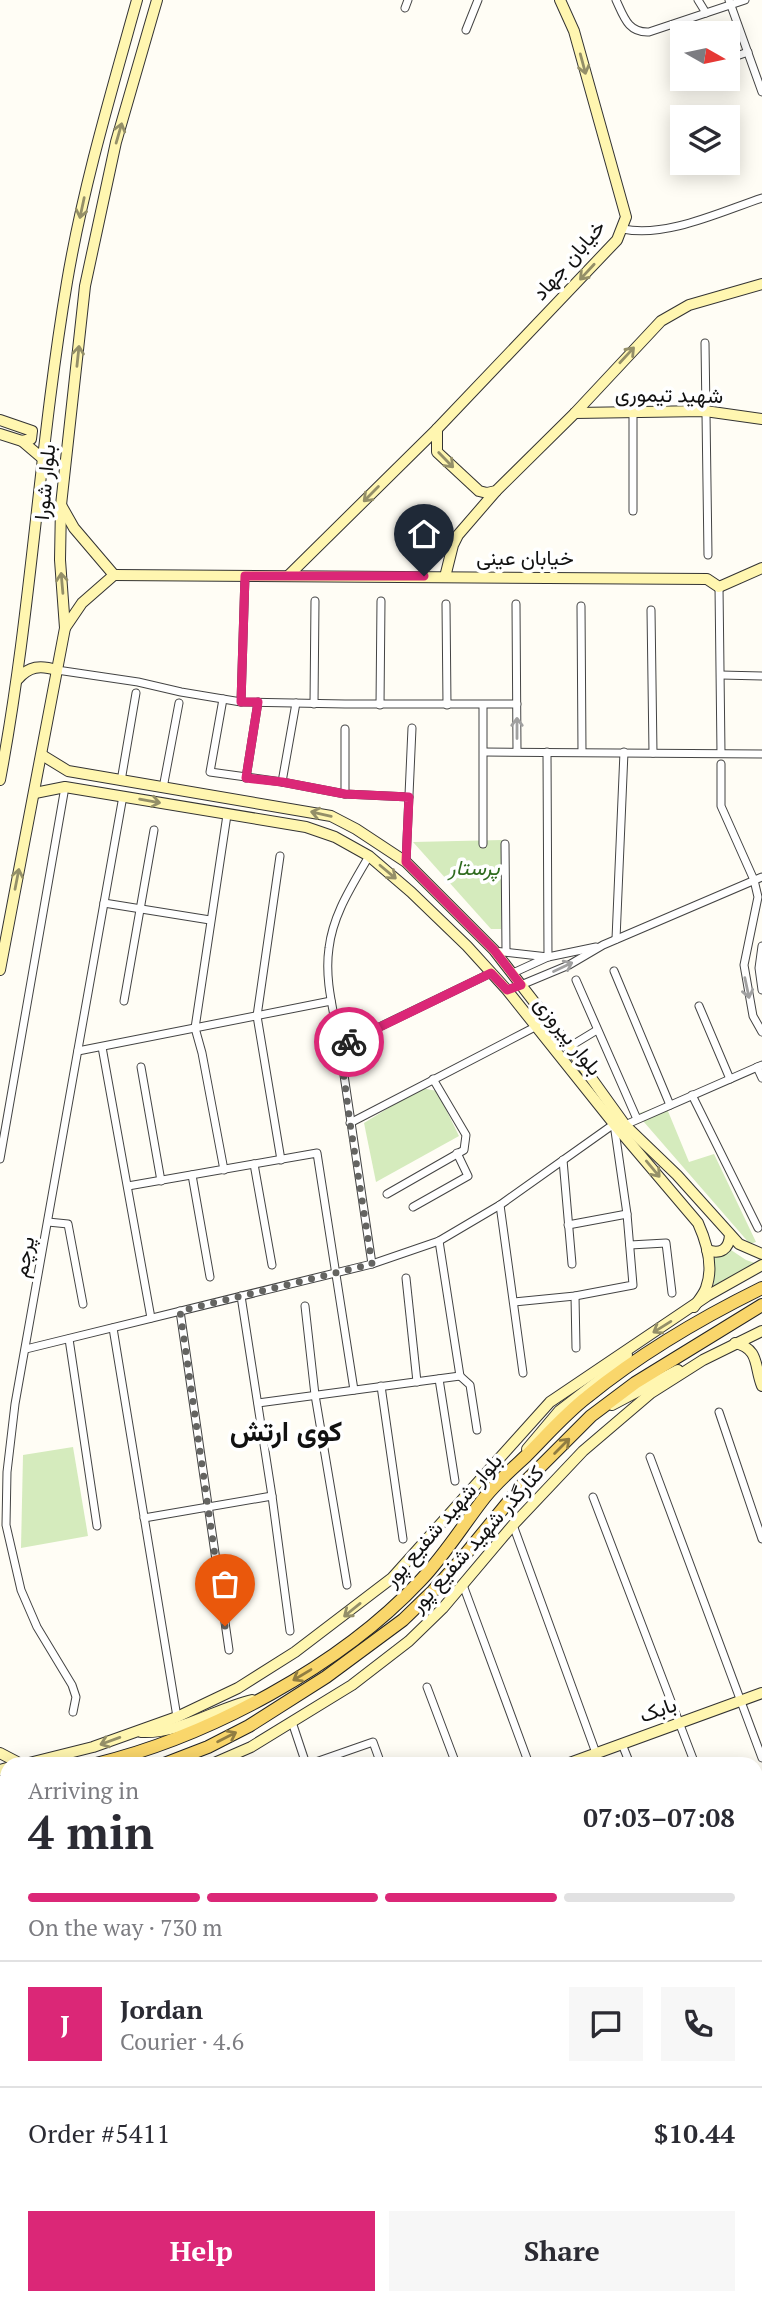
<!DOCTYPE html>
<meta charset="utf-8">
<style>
body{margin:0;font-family:"PT Serif",Vazirmatn,serif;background:#f7f7f7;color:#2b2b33;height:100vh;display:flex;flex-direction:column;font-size:26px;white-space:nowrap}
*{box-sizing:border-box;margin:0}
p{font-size:23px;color:#7c7c81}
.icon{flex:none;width:38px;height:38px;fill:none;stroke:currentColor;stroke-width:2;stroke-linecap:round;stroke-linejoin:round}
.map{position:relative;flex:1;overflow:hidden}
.panel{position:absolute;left:0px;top:1757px;width:763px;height:548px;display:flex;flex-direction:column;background:#fff;border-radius:21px 21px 0 0;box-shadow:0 4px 18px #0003}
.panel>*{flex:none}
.needle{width:46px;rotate:99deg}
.fabs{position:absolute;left:670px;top:21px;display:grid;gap:14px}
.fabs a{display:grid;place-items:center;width:70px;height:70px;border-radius:0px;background:#fff;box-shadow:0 4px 18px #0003;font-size:35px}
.pin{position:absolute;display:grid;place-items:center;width:60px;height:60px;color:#fff;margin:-72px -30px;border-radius:50% 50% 50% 0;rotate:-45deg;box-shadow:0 0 7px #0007}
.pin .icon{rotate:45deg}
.courier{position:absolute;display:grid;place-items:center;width:70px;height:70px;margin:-35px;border:5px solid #db2777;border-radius:50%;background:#fff;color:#222;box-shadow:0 2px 9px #0007}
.overview em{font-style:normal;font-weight:600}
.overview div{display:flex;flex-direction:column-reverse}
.overview{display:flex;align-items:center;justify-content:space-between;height:119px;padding:0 28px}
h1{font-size:46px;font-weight:600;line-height:52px}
.bar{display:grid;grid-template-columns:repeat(4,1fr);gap:10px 7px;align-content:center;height:84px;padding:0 28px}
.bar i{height:9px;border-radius:5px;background:#e1e1e2}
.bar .active{background:#db2777}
.bar p{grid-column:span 4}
.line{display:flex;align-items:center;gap:18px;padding:0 28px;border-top:2px solid #e1e1e2}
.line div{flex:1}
.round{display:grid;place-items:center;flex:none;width:74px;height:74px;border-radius:0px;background:#f7f7f7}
.cta{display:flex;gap:14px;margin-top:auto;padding:14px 28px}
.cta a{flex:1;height:80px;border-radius:0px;background:#db2777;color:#fff;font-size:28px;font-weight:600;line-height:80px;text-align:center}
.cta a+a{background:#f7f7f7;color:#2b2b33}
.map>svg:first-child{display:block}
.green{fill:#d5ebbd}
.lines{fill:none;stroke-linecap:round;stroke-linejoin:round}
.street-casing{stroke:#444;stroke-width:9}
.secondary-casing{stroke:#333;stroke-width:12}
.primary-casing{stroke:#222;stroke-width:14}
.street{stroke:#fff;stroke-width:7}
.secondary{stroke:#fff6b0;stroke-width:10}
.primary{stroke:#f9d66b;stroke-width:12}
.oneway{stroke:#948f68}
.oneway2{stroke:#a0a0a0}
.oneway3{stroke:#917d42}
.done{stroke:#646461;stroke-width:7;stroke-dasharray:0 12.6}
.route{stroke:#db2777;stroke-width:9}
.labels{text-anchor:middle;stroke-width:7;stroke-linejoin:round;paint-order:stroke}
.street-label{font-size:21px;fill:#111;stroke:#fff}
.park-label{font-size:21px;font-style:italic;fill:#2f6b1f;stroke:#fff}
.district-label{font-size:28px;font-weight:bold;fill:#111;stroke:#fff}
</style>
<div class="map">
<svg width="762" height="2304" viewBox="0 0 762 2304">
<rect width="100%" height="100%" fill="#fffdf5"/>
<g class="green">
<path d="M502,840L501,929H491L413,842Z"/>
<path d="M421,1088L437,1091L459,1136L376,1182L364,1123Z"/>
<path d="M665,1104L689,1162L714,1154L756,1242L750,1244L637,1114Z"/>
<path d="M728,1248L746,1260L755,1263L713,1288L715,1272L712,1258L724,1255Z"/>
<path d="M73,1447L88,1536L21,1548L23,1455Z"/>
</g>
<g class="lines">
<g class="street-casing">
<g id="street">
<path d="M616,0C624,17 628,33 649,32L745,0"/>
<path d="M698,0L706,13"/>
<path d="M729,0L762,92"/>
<path d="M405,8L408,0"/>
<path d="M466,30L478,0"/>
<path d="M728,59L748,52"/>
<path d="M623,229C666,238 720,212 762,198"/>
<path d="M705,343L708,555"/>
<path d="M633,412V511"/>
<path d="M719,587L721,753"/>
<path d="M446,604L447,705"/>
<path d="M516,604L517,751"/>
<path d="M581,606L582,752"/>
<path d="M651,610L653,753"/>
<path d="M57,670L138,682L181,692L241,702L345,704H517"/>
<path d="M721,675L762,676"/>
<path d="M223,699L210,772L282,782L345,794L409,797"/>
<path d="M241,702L245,576"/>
<path d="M314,704L315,601"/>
<path d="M380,705L381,601"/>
<path d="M483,705V844"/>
<path d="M345,729V794"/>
<path d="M484,752L762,754"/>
<path d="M721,764V806L754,880L758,897L744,965L753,1016L762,1032"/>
<path d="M246,778L258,702"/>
<path d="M121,781L136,693"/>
<path d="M282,782L296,703"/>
<path d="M163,788L179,703"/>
<path d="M505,844L506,951"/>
<path d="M280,856L257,1016L281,1160"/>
<path d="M369,856C352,886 333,914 329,948C324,982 335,1015 340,1048C351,1120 361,1192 372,1264"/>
<path d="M406,862L412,728"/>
<path d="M104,903L210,920"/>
<path d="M616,939L624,752"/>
<path d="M762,946L759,968L762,990"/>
<path d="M494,951L548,957L547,752"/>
<path d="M614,971L670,1105"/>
<path d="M513,973L548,957L596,947"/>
<path d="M576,980L637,1119"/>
<path d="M521,985L569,965L603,945L762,877"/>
<path d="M124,1001L154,830"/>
<path d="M699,1006L730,1079"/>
<path d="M340,1046L491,973"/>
<path d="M102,1047L151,1318"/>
<path d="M569,1047L597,1030"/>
<path d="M78,1051L331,1001"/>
<path d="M141,1067L161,1181"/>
<path d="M757,1067L762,1078"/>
<path d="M692,1095L758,1228"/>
<path d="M350,1123L535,1027"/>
<path d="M625,1125L762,1065"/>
<path d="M0,1159L65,787"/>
<path d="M563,1160L572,1264"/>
<path d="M254,1164L272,1265"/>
<path d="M224,1170L202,1053L195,1028L227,815"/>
<path d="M192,1175L210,1277"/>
<path d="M128,1186L317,1153L354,1390"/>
<path d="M387,1194L464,1150L466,1135L433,1079"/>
<path d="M500,1205L523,1373"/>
<path d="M413,1207L468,1176L457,1153"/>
<path d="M48,1222L68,1224L83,1304"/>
<path d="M568,1225L627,1214"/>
<path d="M439,1241L460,1376"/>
<path d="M630,1245L666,1243L672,1293"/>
<path d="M406,1278L417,1382"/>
<path d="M241,1296L272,1496L290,1631"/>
<path d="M575,1296L576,1348"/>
<path d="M305,1306L315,1395L347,1585"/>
<path d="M180,1311L229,1650"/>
<path d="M113,1328L177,1717"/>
<path d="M69,1339L97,1526"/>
<path d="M26,1349L372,1264L439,1241L500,1205L614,1124L627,1214L633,1285L575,1296L514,1302"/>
<path d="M460,1376L470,1385L477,1430"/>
<path d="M439,1379L455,1481"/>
<path d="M381,1386L403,1539"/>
<path d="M258,1403L460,1376"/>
<path d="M719,1412L762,1539"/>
<path d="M650,1457L762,1758"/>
<path d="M593,1497L695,1764"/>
<path d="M144,1518L272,1496"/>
<path d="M513,1525L596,1753"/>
<path d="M463,1585L529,1764"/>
<path d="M427,1687L456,1764"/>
<path d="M73,1712L76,1697L72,1685L37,1627L21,1590L6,1525L7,1472L15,1404L123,796"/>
<path d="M292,1722L306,1764"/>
<path d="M622,1744L630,1764"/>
<path d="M310,1764L373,1742L381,1764"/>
<path d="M756,1819L762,1817"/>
<path d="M756,1924L762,1940"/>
<path d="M756,1987L762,1985"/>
<path d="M756,2051L762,2069"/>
<path d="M756,2123L762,2120"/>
<path d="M756,2256L762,2272"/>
<path d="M252,2298L255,2304"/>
<path d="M327,2298L330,2304"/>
<path d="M393,2298L396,2304"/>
<path d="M471,2298L474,2304"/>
<path d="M622,2298L624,2304"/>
<path d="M704,2298L707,2304"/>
</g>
</g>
<g class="secondary-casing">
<g id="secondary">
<path d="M560,0L574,31L626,217L617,240L437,429V452L479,491L487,493L496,491L575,413L661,321L689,305L762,284"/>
<path d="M575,413L705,411L762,419"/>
<path d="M0,420L32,431L31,439L22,441"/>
<path d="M0,434L22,441L42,458"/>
<path d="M61,505L74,528L114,575"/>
<path d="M114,575L707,579L719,587L762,568"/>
<path d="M288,576L437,429"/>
<path d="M445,577L453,545L458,535L496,491"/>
<path d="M65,628L82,603L114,575"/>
<path d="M18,679C29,666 40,665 57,670"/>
<path d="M42,755L68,771L331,816L356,829L406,862L494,950L569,1047L625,1125L677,1175L739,1244L762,1254"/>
<path d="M0,780C31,616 39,448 67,282C83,187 111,93 137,0"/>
<path d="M35,793L65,787L306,827L335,837L369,856L411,892L467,946L507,990L614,1124L698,1223C707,1243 714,1267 706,1288C704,1294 698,1301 694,1307"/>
<path d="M0,970L65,628L60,560L61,505L85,286L116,142L157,0"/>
<path d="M707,1250C721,1255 729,1249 730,1235"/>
<path d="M735,1343C760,1349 754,1366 762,1386"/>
<path d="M612,1405L678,1370"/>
<path d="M527,1449L559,1411L615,1368L627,1355"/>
<path d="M141,1732C180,1734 214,1709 252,1700"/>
<path d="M0,1753L21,1764"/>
<path d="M25,1764L93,1747L177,1717L238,1688L295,1652L392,1578L550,1402L707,1296L762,1265"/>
<path d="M212,1764L251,1747L352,1685L409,1641L443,1608L513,1525L583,1451L651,1393L703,1360L762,1331"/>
<path d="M567,1764L762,1693"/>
<path d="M0,1770L7,1768"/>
<path d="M0,1827L7,1825"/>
<path d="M548,2298L550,2304"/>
</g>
</g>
<g class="primary-casing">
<g id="primary">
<path d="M96,1764C210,1736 340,1666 420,1581C445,1555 463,1525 485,1497C497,1482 512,1469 526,1456C546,1436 565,1414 587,1397C640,1354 701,1318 762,1288"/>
<path d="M164,1764L208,1747L249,1726L326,1677L403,1620L433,1591L460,1561L523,1484L591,1416L635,1383L762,1305"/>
<path d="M0,1788L7,1786"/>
<path d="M0,1809L7,1807"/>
</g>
</g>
<use href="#street" class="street"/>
<use href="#secondary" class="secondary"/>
<use href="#primary" class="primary"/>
</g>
<defs><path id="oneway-shaft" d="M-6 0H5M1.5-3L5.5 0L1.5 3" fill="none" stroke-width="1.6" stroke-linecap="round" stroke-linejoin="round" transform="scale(1.75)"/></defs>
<g class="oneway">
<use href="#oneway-shaft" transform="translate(583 64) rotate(75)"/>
<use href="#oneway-shaft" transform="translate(119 133) rotate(-74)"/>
<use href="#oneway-shaft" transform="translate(82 208) rotate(102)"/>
<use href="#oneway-shaft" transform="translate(587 272) rotate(133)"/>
<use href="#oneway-shaft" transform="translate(627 355) rotate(-47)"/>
<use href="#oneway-shaft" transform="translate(78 356) rotate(-84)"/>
<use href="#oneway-shaft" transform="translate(446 460) rotate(46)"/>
<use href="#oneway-shaft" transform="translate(371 494) rotate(135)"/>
<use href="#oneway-shaft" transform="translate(62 583) rotate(-95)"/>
<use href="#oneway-shaft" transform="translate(150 801) rotate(10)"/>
<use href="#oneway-shaft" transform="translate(321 814) rotate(-167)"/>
<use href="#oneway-shaft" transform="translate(388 872) rotate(40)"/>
<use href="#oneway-shaft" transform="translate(17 879) rotate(-79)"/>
<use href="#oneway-shaft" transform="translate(653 1169) rotate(50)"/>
<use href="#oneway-shaft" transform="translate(662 1327) rotate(148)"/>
<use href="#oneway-shaft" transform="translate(352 1610) rotate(141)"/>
<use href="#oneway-shaft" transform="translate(110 1741) rotate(160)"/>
</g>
<g class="oneway2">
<use href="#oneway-shaft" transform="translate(517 728) rotate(-90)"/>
<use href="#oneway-shaft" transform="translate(563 967) rotate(-25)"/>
<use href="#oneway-shaft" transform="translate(747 988) rotate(78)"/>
</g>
<g class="oneway3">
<use href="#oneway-shaft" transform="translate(562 1446) rotate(-45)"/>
<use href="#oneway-shaft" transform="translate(302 1675) rotate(149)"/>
<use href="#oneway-shaft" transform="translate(227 1737) rotate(-27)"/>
</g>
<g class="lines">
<path class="done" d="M225,1626L180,1311L372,1264L350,1123L340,1046L349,1042"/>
<path class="route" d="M349,1042L491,973L507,990L521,985L494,950L406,862L409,797L345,794L282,782L246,778L258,702H241L245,576H424"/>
</g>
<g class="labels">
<g class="street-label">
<text transform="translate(569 260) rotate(-49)" y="7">خیابان جهاد</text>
<text transform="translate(669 395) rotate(1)" y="7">شهید تیموری</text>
<text transform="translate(45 482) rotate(-85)" y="7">بلوار شورا</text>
<text x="525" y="565">خیابان عینی</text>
<text transform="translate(568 1036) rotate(51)" y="7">بلوار پیروزی</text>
<text transform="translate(24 1257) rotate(-80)" y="7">پرچم</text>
<text transform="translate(443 1520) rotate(-49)" y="7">بلوار شهید شفیع پور</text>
<text transform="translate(477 1539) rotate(-48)" y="7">کنارگذر شهید شفیع پور</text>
<text transform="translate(658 1710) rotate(-20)" y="7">بابک</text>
</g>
<g class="park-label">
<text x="474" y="875">پرستار</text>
</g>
<g class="district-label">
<text x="286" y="1441">کوی ارتش</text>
</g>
</g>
</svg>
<div class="fabs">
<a><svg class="needle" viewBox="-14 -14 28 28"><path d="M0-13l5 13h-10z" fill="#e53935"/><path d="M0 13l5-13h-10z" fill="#7c7c81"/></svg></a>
<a><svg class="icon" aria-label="layers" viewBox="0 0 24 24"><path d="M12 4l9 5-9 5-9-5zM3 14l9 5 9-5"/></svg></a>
</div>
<div class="pin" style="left:225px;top:1626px;background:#ea580c"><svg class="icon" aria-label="bag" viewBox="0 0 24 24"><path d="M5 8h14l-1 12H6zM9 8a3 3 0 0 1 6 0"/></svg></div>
<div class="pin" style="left:424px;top:576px;background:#1f2937"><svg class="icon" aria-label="home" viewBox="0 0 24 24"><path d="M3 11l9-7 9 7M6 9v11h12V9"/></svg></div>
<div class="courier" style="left:349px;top:1042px"><svg class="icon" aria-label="bike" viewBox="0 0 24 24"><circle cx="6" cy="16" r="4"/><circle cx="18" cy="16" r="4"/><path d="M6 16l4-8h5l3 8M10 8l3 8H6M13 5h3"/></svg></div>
<section class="panel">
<div class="overview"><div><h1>4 min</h1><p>Arriving in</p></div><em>07:03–07:08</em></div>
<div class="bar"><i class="active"></i><i class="active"></i><i class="active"></i><i></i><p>On the way · 730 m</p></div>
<div class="line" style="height:126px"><b class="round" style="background:#db2777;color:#fff">J</b><div><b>Jordan</b><p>Courier · 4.6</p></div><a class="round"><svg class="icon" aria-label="chat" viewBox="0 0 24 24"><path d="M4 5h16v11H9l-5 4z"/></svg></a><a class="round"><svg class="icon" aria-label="phone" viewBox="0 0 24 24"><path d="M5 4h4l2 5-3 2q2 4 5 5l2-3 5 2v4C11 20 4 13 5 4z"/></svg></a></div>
<div class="line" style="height:91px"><div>Order #5411</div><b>$10.44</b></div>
<div class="cta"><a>Help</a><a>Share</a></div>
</section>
</div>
